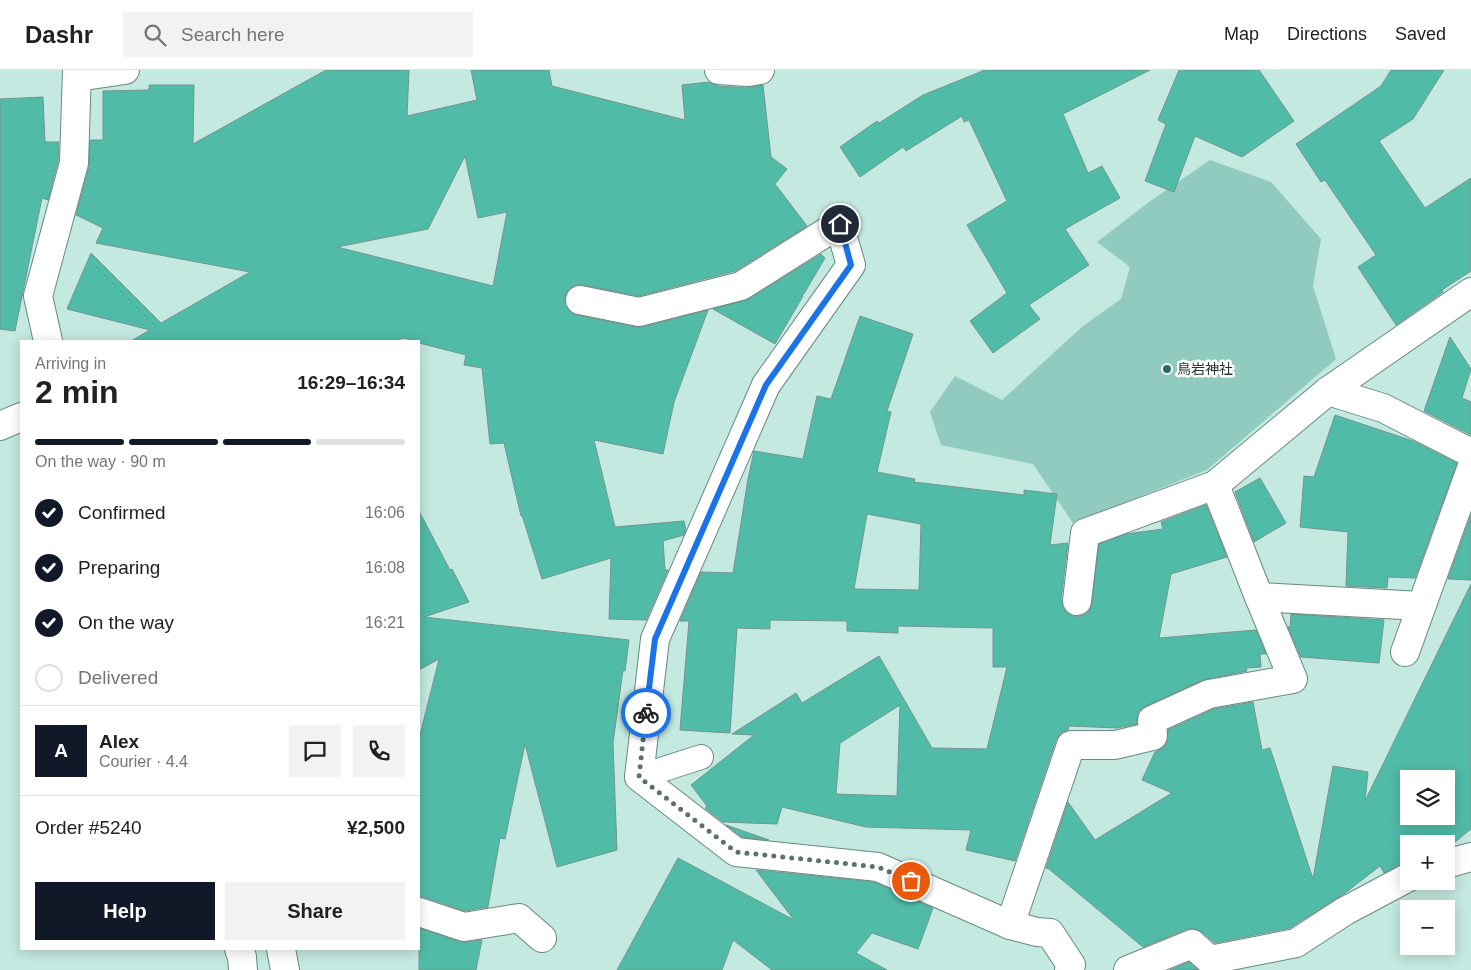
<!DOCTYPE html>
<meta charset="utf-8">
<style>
body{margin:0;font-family:Arial,"Noto Sans JP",sans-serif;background:#f2f2f2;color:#202124;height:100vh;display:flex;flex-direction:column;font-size:19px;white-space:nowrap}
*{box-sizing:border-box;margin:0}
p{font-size:16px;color:#757577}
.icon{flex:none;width:28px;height:28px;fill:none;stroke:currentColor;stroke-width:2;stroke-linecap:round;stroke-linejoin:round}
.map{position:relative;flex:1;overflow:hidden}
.panel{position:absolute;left:20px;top:270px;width:400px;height:610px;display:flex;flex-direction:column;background:#fff;border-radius:0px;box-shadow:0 2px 12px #0003}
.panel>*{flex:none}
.buttons{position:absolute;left:1400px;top:700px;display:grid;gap:10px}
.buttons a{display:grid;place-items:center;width:55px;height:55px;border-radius:0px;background:#fff;box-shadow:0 2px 12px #0003;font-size:25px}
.pin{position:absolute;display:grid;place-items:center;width:42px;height:42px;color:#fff;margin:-21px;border:2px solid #fff;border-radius:50%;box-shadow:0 1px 5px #0007}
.courier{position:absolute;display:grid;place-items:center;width:50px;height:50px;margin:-25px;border:4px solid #1a73e8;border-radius:50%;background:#fff;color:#222;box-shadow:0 1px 6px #0007}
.headline em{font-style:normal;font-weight:800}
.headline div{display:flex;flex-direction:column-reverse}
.headline{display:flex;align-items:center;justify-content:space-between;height:85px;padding:0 15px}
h1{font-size:32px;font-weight:800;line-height:38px}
.bar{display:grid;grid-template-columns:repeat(4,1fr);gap:8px 5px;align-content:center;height:60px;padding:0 15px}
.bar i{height:6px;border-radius:4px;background:#e0e0e0}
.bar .active{background:#111827}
.bar p{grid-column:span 4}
.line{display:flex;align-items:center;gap:12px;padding:0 15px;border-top:1px solid #e0e0e0}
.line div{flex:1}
.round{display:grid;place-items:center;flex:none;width:52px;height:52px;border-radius:0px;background:#f2f2f2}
ol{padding:0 15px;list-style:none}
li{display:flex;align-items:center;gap:15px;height:55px}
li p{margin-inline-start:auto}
li .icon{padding:5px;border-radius:50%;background:#111827;color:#fff;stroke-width:4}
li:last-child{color:#757577}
li i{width:28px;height:28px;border:2px solid #e0e0e0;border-radius:50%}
.cta{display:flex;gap:10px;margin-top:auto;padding:10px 15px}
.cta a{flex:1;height:58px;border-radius:0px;background:#111827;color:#fff;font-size:20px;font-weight:800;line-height:58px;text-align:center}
.cta a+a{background:#f2f2f2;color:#202124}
header{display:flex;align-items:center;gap:30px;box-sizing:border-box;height:70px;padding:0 25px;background:#fff;border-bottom:1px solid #e0e0e0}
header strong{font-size:24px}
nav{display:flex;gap:28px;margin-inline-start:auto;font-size:18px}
.search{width:350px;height:45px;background:#f2f2f2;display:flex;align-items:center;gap:12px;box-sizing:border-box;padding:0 18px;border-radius:0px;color:#757577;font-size:19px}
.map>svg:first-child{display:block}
.green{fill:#91cabe}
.building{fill:#50bba7;stroke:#72968e;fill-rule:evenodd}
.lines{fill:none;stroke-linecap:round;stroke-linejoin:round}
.service-casing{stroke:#668a82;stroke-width:26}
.minor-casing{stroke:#668a82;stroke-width:30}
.service{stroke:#fff;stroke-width:24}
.minor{stroke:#fff;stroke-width:28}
.done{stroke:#5b726c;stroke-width:5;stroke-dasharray:0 9}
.route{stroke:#1a73e8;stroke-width:6}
.poi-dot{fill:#266b5f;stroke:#fff;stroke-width:2}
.labels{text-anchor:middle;stroke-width:5;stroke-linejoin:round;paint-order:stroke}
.poi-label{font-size:14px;fill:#23322e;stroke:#fff;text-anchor:start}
</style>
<header>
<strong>Dashr</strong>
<div class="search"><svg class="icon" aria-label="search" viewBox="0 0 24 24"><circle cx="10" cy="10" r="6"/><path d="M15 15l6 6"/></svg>Search here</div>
<nav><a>Map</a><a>Directions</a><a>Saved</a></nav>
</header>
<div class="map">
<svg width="1471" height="900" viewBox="0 0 1471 900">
<rect width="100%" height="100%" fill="#c3e9e0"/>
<path class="green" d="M1210,90L1271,112L1321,169L1313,216L1336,289L1207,400L1073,453L1033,394L941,375L930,342L955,306L1002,330L1083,256L1121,229L1130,197L1097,172L1149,132Z"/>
<g class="building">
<path d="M326,0H409L407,46L477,30L471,0H549L552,16L685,50L682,15L709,12L718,16L747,18L763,15L771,87L787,99L775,114L807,156L735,201L639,226L583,215H576L569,219L565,226V235L569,241L576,245L636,257H643L708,240L674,332L663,384L594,370L615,457L684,451L686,460L684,465L663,471L665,500H668L646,550L609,549L611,488L542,509L522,445L521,446L504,373L490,374L482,298L464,295L466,285L419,273V271L402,268L398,271H131L150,260L67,239L91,183L161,253L250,202L96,173L103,158L76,145L89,97L90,70H103V21L149,20V15H194L193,74ZM465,86L478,148L507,142L493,216L337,177L428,159Z"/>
<path d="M985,0H1150L1063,44L1088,103L1102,96L1120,128L1065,159L1089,195L1029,235L1040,249L993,283L970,251L1007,223L967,155L1007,131L969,50L964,52L962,46L906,81L903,77L860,107L840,77L877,51L879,53L923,25Z"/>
<path d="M1179,0H1259L1294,51L1242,87L1195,66L1174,122L1145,111L1166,54L1158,50Z"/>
<path d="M1391,0H1444L1413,49L1379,71L1425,138L1471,108V201L1442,220L1443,222L1396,255L1358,197L1376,185L1325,110L1321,112L1296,74L1381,16Z"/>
<path d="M43,27L45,72H59L58,91L48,130L42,128L15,261L0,259V29Z"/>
<path d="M821,184L825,188L805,222L802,226H803L775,274L713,239L749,229Z"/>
<path d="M860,246L913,264L887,341L891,342L877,402L915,409L914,412L1024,425V420L1057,424L1050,475L1068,473L1061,530L1063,537L1067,543L1076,547L1084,545L1089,541L1092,533L1099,474L1126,464L1163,459L1161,452L1206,435L1227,487L1171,504L1159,568L1256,560L1266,584H1260L1261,597L1246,598L1247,601L1203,610L1146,636L1138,642L1137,654L1117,658L1069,656L1068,660L1061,663L1056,670L1015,791L966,780L971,760L866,757L782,737L777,754L723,752L705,738L707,736L691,715L754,665L732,664L796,623L802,633L879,586L932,678L987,679L1007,597H993V558L898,556V563L847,561V551L770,550V559L737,558L730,663L680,660L689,551H680L701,502L733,503L748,409L754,381L803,389L817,326L831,329ZM867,444L921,454L919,520L854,519ZM900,635L897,726L836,724L840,673Z"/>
<path d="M1450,267L1471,299L1462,328L1471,332V365L1424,341Z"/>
<path d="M1335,345L1413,371L1457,393L1415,508L1388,507L1387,518L1346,516L1348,462L1300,457L1304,406L1314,407Z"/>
<path d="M1260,408L1286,453L1254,472L1235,422Z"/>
<path d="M419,441L450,500L452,499L469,532L424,547L629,570L625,601L623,600L613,673L617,780L557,797L525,674L505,769L500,768L488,837L465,841L424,827H419V669L439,589L419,600Z"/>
<path d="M1471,445V510L1448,509Z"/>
<path d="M1471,514V759L1449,777L1446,778V774H1409V792L1402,793L1384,803L1380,796L1345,823L1290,858L1215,873L1202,862L1195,859H1187L1143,877L1049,799L1046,798L1068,732L1095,770L1172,723L1142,710L1155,682L1163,678L1167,673L1168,660L1214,639L1253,632L1262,680L1270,678L1313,809L1333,696L1368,702L1365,731ZM1409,709H1446V746H1409Z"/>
<path d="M1291,544L1384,550L1379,593L1301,587L1288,557H1290Z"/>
<path d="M726,755L769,770L742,767Z"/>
<path d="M678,788L794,850L756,800L874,812L933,838L918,879L872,863L856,883L887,900H772L733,870L722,900H617Z"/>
<path d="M419,858L460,872H467L482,870L476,900H419Z"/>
<path d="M1189,892L1198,900H1170Z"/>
</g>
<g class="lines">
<g class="service-casing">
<path id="service" d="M639,707L701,687"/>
</g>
<g class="minor-casing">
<g id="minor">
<path d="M719,0L748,2L760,0"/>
<path d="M77,7L125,0"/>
<path d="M580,230L639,242L741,216L839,154L851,195L766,315L655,569L639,707L736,782L878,797L1010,855L1037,862L1050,863L1071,895L1069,900"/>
<path d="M48,271L38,226L74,93L77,0"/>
<path d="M1328,321L1383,338L1471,383"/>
<path d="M0,356L21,347"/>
<path d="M1259,527L1421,536"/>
<path d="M1077,531L1085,463L1215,415L1328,321L1471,222"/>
<path d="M1405,582L1471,399"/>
<path d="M1446,794L1471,787"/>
<path d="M419,842L464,857L519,848L542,868"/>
<path d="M1010,855L1071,675H1115L1153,666L1152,650L1209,624L1293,609L1259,527L1215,415"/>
<path d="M239,879L242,887L243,900"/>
<path d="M281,879L285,900"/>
<path d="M1128,900L1192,874L1210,890L1296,873L1345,841L1409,807"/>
</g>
</g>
<use href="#service" class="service"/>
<use href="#minor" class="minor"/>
</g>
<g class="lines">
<path class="done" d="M646,643L639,707L736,782L878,797L911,811"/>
<path class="route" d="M646,643L655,569L766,315L851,195L840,154"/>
</g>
<circle class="poi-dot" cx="1167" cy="299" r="5"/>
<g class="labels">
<g class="poi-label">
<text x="1177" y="304">鳥岩神社</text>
</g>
</g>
</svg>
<div class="buttons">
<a><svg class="icon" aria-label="layers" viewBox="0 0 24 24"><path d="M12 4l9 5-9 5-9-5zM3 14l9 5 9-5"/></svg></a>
<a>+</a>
<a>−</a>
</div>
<div class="pin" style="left:911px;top:811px;background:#ea580c"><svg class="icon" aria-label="bag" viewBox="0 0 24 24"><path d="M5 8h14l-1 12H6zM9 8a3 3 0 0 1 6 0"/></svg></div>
<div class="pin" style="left:840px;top:154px;background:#1f2937"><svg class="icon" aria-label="home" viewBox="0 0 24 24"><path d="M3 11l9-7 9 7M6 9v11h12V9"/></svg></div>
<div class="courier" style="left:646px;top:643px"><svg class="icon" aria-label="bike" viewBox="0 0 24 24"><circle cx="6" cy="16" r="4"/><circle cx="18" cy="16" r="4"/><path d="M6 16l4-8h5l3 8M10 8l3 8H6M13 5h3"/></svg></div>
<section class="panel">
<div class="headline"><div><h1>2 min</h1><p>Arriving in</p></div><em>16:29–16:34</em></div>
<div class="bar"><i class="active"></i><i class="active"></i><i class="active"></i><i></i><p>On the way · 90 m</p></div>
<ol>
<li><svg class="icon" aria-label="check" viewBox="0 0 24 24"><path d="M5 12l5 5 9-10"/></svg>Confirmed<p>16:06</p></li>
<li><svg class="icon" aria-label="check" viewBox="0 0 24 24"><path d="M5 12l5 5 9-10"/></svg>Preparing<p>16:08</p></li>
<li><svg class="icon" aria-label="check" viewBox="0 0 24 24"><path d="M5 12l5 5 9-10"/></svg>On the way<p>16:21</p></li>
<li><i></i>Delivered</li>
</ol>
<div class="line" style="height:90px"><b class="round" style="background:#111827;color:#fff">A</b><div><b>Alex</b><p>Courier · 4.4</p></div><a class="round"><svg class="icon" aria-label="chat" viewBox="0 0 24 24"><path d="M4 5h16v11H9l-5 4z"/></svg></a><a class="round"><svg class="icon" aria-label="phone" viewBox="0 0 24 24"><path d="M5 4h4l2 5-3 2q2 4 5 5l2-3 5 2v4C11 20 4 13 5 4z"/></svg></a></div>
<div class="line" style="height:65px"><div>Order #5240</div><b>¥2,500</b></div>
<div class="cta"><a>Help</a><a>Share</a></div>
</section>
</div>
